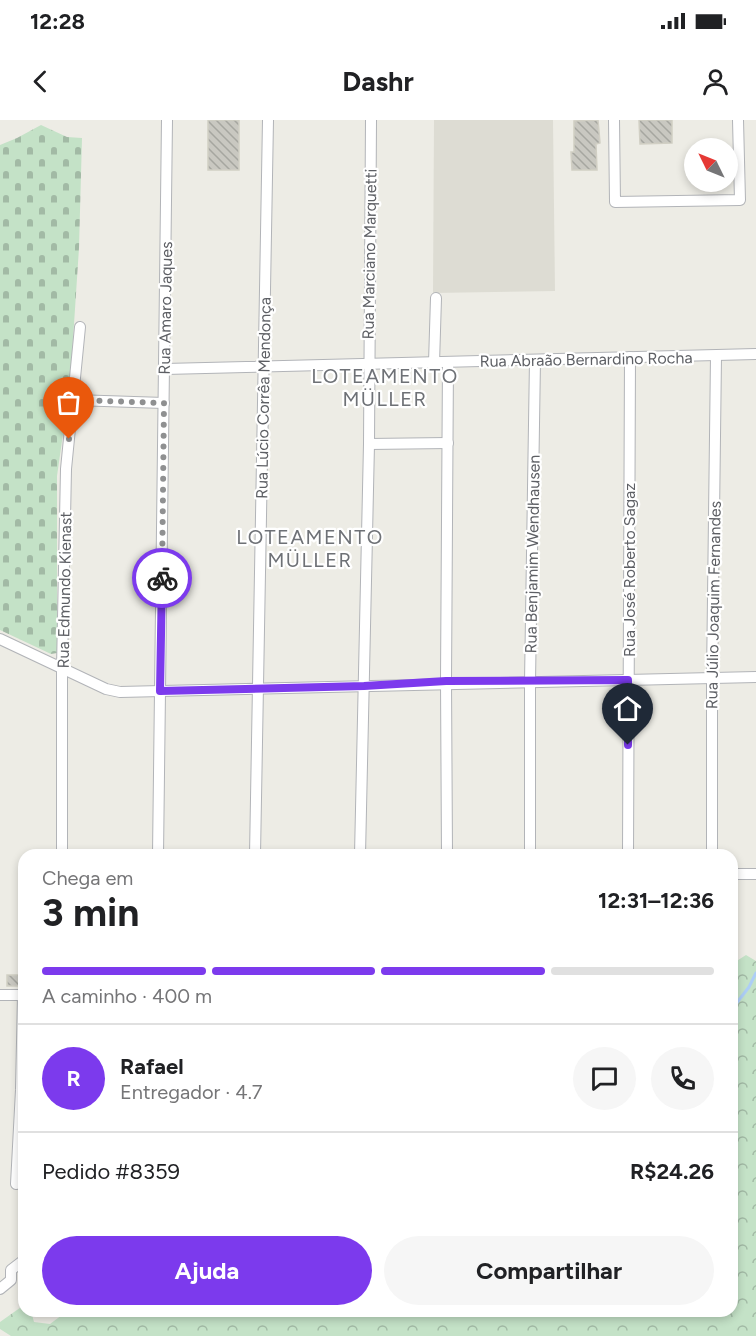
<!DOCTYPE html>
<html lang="pt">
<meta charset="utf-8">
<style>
body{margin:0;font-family:Figtree,sans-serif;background:#f6f6f6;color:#202124;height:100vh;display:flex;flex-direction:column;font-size:22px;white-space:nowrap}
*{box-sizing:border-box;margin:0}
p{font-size:20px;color:#757577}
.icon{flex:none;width:33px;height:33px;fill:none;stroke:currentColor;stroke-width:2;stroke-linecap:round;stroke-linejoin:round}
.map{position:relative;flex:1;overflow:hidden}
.sheet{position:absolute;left:18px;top:729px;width:720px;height:468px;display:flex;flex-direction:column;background:#fff;border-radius:18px;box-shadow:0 3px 9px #0003}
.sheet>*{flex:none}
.needle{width:39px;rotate:313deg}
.tools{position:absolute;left:684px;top:18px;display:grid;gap:12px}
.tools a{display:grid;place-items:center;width:54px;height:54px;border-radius:50%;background:#fff;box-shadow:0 3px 9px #0003;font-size:30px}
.pin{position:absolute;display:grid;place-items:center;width:51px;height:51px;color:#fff;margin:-62px -26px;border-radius:50% 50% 50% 0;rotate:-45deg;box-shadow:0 0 6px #0007}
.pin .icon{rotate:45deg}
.courier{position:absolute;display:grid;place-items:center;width:60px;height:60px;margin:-30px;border:4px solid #7c3aed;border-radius:50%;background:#fff;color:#222;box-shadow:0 2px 8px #0007}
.headline em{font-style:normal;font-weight:700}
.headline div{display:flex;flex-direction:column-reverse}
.headline{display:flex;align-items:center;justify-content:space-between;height:102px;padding:0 24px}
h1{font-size:39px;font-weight:700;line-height:45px}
.bar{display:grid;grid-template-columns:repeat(4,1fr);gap:9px 6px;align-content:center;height:72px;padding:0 24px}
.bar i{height:8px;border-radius:4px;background:#e0e0e0}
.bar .current{background:#7c3aed}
.bar p{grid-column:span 4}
.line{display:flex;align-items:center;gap:15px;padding:0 24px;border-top:2px solid #e0e0e0}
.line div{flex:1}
.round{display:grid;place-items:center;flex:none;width:63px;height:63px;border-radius:32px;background:#f6f6f6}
.cta{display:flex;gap:12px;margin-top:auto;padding:12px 24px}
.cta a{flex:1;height:69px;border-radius:36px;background:#7c3aed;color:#fff;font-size:24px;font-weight:700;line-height:69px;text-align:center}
.cta a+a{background:#f6f6f6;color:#202124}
.status{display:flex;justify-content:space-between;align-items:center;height:42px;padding:0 30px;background:#fff;direction:ltr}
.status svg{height:16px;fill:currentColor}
header{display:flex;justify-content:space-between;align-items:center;height:78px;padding:0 24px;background:#fff;font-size:27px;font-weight:700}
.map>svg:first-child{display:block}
.education{fill:#dddcd3}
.forest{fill:url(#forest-crowns)}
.cemetery{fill:url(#cemetery-stones)}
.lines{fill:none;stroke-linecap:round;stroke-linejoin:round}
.stream{stroke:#adcef6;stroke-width:3}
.building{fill:url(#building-back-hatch);stroke:#d1cfc4;stroke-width:1.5}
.minor-casing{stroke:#b2b4b8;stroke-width:12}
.minor{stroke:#fff;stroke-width:10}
.done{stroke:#8f9091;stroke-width:6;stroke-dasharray:0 10.8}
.route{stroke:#7c3aed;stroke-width:8}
.labels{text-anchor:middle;stroke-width:4.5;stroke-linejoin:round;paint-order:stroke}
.street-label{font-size:16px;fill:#5d5f64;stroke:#fff}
.quarter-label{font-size:20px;letter-spacing:1.5px;fill:#6e7176;stroke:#fff}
</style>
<div class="status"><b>12:28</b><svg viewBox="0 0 49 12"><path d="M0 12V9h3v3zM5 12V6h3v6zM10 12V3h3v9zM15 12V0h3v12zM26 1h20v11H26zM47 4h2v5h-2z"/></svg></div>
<header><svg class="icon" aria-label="back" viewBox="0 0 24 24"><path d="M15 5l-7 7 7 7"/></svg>Dashr<svg class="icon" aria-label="person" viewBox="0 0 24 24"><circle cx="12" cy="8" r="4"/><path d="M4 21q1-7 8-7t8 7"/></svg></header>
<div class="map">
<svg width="756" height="1216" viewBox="0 0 756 1216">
<defs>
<pattern id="forest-crowns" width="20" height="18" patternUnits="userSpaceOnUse" patternTransform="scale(1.5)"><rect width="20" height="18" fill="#c4e2c7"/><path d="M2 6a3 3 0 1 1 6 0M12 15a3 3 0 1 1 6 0" fill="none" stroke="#a2baa5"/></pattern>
<pattern id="cemetery-stones" width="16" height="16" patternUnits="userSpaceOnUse" patternTransform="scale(1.5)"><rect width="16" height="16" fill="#c4e2c7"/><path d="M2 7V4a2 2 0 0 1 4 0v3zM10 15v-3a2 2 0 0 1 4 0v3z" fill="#a2baa5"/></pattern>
<pattern id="building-back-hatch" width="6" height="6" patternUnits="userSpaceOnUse" patternTransform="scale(1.5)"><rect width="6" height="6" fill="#c9c8c1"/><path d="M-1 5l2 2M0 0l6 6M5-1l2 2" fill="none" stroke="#a6a6a0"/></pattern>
</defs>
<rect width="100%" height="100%" fill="#edece5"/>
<path class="education" d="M434,0H553L555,171L433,173Z"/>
<path class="forest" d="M746,835L756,841V1216H11L0,1209V1202L24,1185V1191H31L34,1202L50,1204L66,1192L90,1191L103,1194L104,1191H732V844Z"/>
<path class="cemetery" d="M41,5L67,17L82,18L79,128L70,265L57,356V533L51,534L0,510V25L17,18Z"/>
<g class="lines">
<path class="stream" d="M732,889L749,867L756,853"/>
</g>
<g class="building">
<rect x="208" y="0" width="31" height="50"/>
<path d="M598,0L600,23L596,24L597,50H572L571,32H574V1Z"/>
<path d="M639,0H672V23L640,24Z"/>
<rect x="7" y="855" width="17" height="11"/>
</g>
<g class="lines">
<g class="minor-casing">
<g id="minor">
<path d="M614,0L615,82L740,80L738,0"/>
<path d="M434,243L436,178"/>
<path d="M165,249L756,234"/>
<path d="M74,280L164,283"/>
<path d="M369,324L448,323"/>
<path d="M0,519L106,569L120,572C332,565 544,560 756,557"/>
<path d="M62,735V548L66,349L80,207"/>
<path d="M158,735L167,0"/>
<path d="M255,735L268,0"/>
<path d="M360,735L369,324L371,0"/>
<path d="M447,735L446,561L448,242"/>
<path d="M530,735V562L535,240"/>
<path d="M628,735L630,237"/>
<path d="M712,735V558L716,236"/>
<path d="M732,754H756"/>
<path d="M0,875H24"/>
<path d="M16,1064L21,970L23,875"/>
<path d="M0,1169L11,1160V1150L24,1140"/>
</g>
</g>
<use href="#minor" class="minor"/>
</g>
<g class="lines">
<path class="done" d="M69,319L74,280L164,283L162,458"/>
<path class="route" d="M162,458L160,571L364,566L446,561L628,560V625"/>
</g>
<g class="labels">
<g class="street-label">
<text transform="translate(369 134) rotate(-89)" y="6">Rua Marciano Marquetti</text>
<text transform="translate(165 188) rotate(-89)" y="6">Rua Amaro Jaques</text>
<text transform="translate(586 239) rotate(-1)" y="6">Rua Abraão Bernardino Rocha</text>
<text transform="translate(263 278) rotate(-89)" y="6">Rua Lúcio Corrêa Mendonça</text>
<text transform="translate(532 434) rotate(-89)" y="6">Rua Benjamim Wendhausen</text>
<text transform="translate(629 450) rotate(-90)" y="6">Rua José Roberto Sagaz</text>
<text transform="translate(64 470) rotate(-89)" y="6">Rua Edmundo Kienast</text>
<text transform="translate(713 485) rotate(-89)" y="6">Rua Júlio Joaquim Fernandes</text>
</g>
<g class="quarter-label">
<text x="385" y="263">LOTEAMENTO<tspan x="385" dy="23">MÜLLER</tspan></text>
<text x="310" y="424">LOTEAMENTO<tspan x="310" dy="23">MÜLLER</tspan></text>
</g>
</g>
</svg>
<div class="tools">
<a><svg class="needle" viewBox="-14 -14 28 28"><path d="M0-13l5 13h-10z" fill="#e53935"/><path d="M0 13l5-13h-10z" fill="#757577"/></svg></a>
</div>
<div class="pin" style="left:69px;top:319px;background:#ea580c"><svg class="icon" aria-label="bag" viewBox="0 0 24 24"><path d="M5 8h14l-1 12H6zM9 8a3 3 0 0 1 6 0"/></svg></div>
<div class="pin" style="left:628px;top:625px;background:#1f2937"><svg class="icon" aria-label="home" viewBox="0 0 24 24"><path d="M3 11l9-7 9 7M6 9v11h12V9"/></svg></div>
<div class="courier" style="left:162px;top:458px"><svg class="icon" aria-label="bike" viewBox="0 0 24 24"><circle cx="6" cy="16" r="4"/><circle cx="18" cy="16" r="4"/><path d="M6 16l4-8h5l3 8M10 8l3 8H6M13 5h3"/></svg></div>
<section class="sheet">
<div class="headline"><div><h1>3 min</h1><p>Chega em</p></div><em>12:31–12:36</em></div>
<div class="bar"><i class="current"></i><i class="current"></i><i class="current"></i><i></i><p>A caminho · 400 m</p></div>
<div class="line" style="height:108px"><b class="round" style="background:#7c3aed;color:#fff">R</b><div><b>Rafael</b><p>Entregador · 4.7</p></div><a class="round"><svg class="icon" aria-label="chat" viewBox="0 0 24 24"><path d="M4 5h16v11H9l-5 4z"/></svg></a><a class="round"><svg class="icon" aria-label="phone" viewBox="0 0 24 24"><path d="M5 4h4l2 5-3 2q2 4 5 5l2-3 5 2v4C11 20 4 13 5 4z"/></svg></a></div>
<div class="line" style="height:78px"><div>Pedido #8359</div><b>R$24.26</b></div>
<div class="cta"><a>Ajuda</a><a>Compartilhar</a></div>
</section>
</div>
